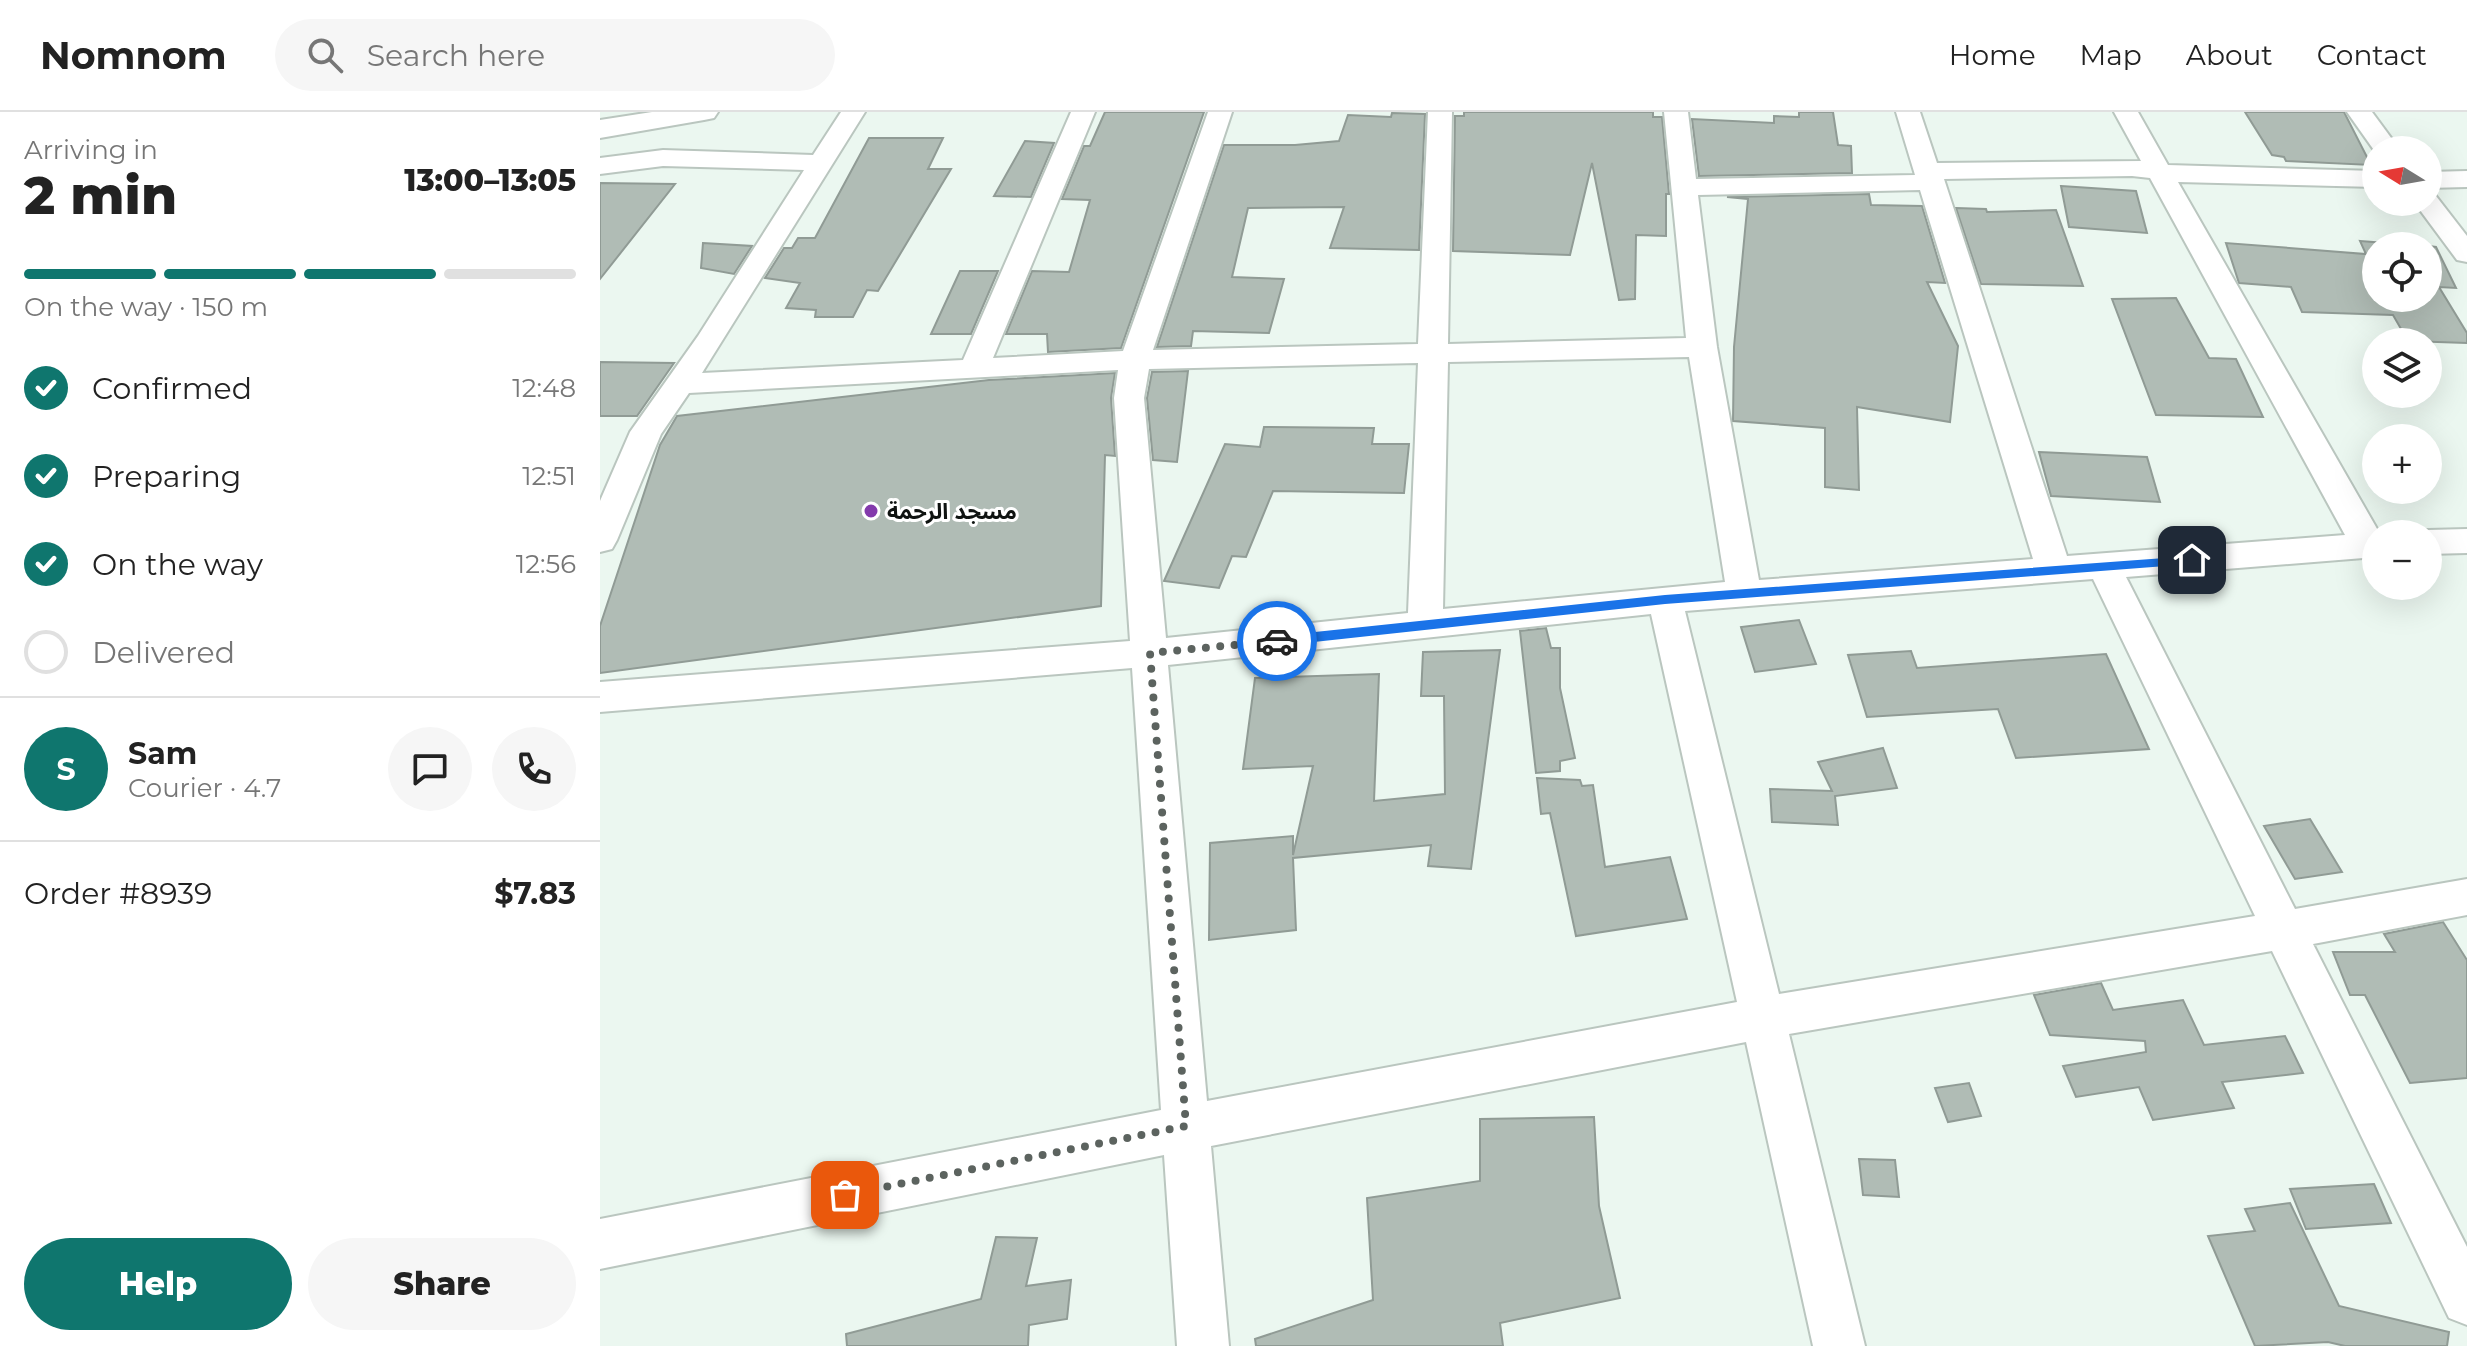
<!DOCTYPE html>
<meta charset="utf-8">
<style>
body{margin:0;font-family:Montserrat,"Noto Sans Arabic",sans-serif;background:#f6f6f6;color:#222;height:100vh;display:flex;flex-direction:column;font-size:30px;white-space:nowrap}
*{box-sizing:border-box;margin:0}
p{font-size:26px;color:#767676}
.icon{flex:none;width:44px;height:44px;fill:none;stroke:currentColor;stroke-width:2;stroke-linecap:round;stroke-linejoin:round}
.map{position:relative;flex:1;overflow:hidden}
.details{display:flex;flex-direction:column;background:#fff;width:600px}
.details>*{flex:none}
.needle{width:52px;rotate:281deg}
.buttons{position:absolute;left:1762px;top:24px;display:grid;gap:16px}
.buttons a{display:grid;place-items:center;width:80px;height:80px;border-radius:50%;background:#fff;box-shadow:0 8px 32px #0002;font-size:40px}
.pin{position:absolute;display:grid;place-items:center;width:68px;height:68px;color:#fff;margin:-34px;border-radius:16px;box-shadow:0 4px 12px #0006}
.courier{position:absolute;display:grid;place-items:center;width:80px;height:80px;margin:-40px;border:6px solid #1a73e8;border-radius:50%;background:#fff;color:#222;box-shadow:0 2px 10px #0007}
.overview em{font-style:normal;font-weight:800}
.overview div{display:flex;flex-direction:column-reverse}
.overview{display:flex;align-items:center;justify-content:space-between;height:136px;padding:0 24px}
h1{font-size:52px;font-weight:800;line-height:60px}
.bar{display:grid;grid-template-columns:repeat(4,1fr);gap:12px 8px;align-content:center;height:96px;padding:0 24px}
.bar i{height:10px;border-radius:6px;background:#e0e0e0}
.bar .active{background:#0f766e}
.bar p{grid-column:span 4}
.line{display:flex;align-items:center;gap:20px;padding:0 24px;border-top:2px solid #e0e0e0}
.line div{flex:1}
.round{display:grid;place-items:center;flex:none;width:84px;height:84px;border-radius:42px;background:#f6f6f6}
ol{padding:0 24px;list-style:none}
li{display:flex;align-items:center;gap:24px;height:88px}
li p{margin-inline-start:auto}
li .icon{padding:8px;border-radius:50%;background:#0f766e;color:#fff;stroke-width:4}
li:last-child{color:#767676}
li i{width:44px;height:44px;border:4px solid #e0e0e0;border-radius:50%}
.primary-button{display:flex;gap:16px;margin-top:auto;padding:16px 24px}
.primary-button a{flex:1;height:92px;border-radius:48px;background:#0f766e;color:#fff;font-size:32px;font-weight:800;line-height:92px;text-align:center}
.primary-button a+a{background:#f6f6f6;color:#222}
header{display:flex;align-items:center;gap:48px;box-sizing:border-box;height:112px;padding:0 40px;background:#fff;border-bottom:2px solid #e0e0e0}
header strong{font-size:38px}
nav{display:flex;gap:44px;margin-inline-start:auto;font-size:28px}
.search{width:560px;height:72px;background:#f6f6f6;display:flex;align-items:center;gap:20px;box-sizing:border-box;padding:0 28px;border-radius:44px;color:#767676;font-size:30px}
main{display:flex;flex:1;min-height:0}
.map>svg:first-child{display:block}
.building{fill:#b0bcb5;stroke:#909b95;stroke-width:2}
.lines{fill:none;stroke-linecap:round;stroke-linejoin:round}
.minor-casing{stroke:#bac6bf;stroke-width:4}
.primary-casing{stroke:#bac6bf;stroke-width:4}
.minor{fill:#fff;fill-rule:evenodd}
.primary{fill:#fff;fill-rule:evenodd}
.route{fill:#1a73e8}
.done{stroke:#5c635f;stroke-width:8;stroke-dasharray:0 14.4}
.poi-dot{fill:#833aac;stroke:#fff;stroke-width:3}
.labels{text-anchor:middle;stroke-width:6;stroke-linejoin:round;paint-order:stroke}
.poi-label{font-size:22px;font-weight:bold;fill:#0f1311;stroke:#fff;text-anchor:start}
</style>
<header>
<strong>Nomnom</strong>
<div class="search"><svg class="icon" aria-label="search" viewBox="0 0 24 24"><circle cx="10" cy="10" r="6"/><path d="M15 15l6 6"/></svg>Search here</div>
<nav><a>Home</a><a>Map</a><a>About</a><a>Contact</a></nav>
</header>
<main>
<section class="details">
<div class="overview"><div><h1>2 min</h1><p>Arriving in</p></div><em>13:00–13:05</em></div>
<div class="bar"><i class="active"></i><i class="active"></i><i class="active"></i><i></i><p>On the way · 150 m</p></div>
<ol>
<li><svg class="icon" aria-label="check" viewBox="0 0 24 24"><path d="M5 12l5 5 9-10"/></svg>Confirmed<p>12:48</p></li>
<li><svg class="icon" aria-label="check" viewBox="0 0 24 24"><path d="M5 12l5 5 9-10"/></svg>Preparing<p>12:51</p></li>
<li><svg class="icon" aria-label="check" viewBox="0 0 24 24"><path d="M5 12l5 5 9-10"/></svg>On the way<p>12:56</p></li>
<li><i></i>Delivered</li>
</ol>
<div class="line" style="height:144px"><b class="round" style="background:#0f766e;color:#fff">S</b><div><b>Sam</b><p>Courier · 4.7</p></div><a class="round"><svg class="icon" aria-label="chat" viewBox="0 0 24 24"><path d="M4 5h16v11H9l-5 4z"/></svg></a><a class="round"><svg class="icon" aria-label="phone" viewBox="0 0 24 24"><path d="M5 4h4l2 5-3 2q2 4 5 5l2-3 5 2v4C11 20 4 13 5 4z"/></svg></a></div>
<div class="line" style="height:104px"><div>Order #8939</div><b>$7.83</b></div>
<div class="primary-button"><a>Help</a><a>Share</a></div>
</section>
<div class="map">
<svg width="1867" height="1234" viewBox="0 0 1867 1234">
<rect width="100%" height="100%" fill="#ebf7f0"/>
<g class="building">
<path d="M505,0H604L521,236L448,240L447,222H406L432,159L469,160L490,88L462,87L484,34H490Z"/>
<path d="M864,0H1053V5H1062L1069,82H1066V124L1036,123L1035,187L1019,188L992,51L970,143L853,139L855,4H864Z"/>
<path d="M1199,0H1233L1238,33L1251,34L1252,61L1099,64L1092,7L1174,11V4L1199,5Z"/>
<path d="M1645,0H1744L1771,53L1686,49L1684,45L1672,43Z"/>
<path d="M792,1L825,2L819,138L730,136L744,95L648,96L632,165L684,167L669,221L593,219L591,234L557,235L624,33H695L739,29L748,3L791,5Z"/>
<path d="M269,26H343L328,57H351L278,179L267,178L253,205H215L216,198L186,196L200,171L165,166L184,136H192L198,126H215Z"/>
<path d="M425,29L454,31L431,85L394,84Z"/>
<path d="M0,71L75,72L0,167Z"/>
<path d="M1461,74L1536,79L1547,121L1469,115Z"/>
<path d="M1269,82L1271,93L1322,94L1345,171L1327,170L1358,234L1350,310L1257,295L1259,378L1225,375V316L1133,309L1134,235L1148,87L1127,85Z"/>
<path d="M1356,96L1386,97L1387,100L1456,98L1483,174L1381,172Z"/>
<path d="M1760,129L1826,134H1776V186H1828V134L1836,135L1856,176L1839,175L1867,221V231L1808,229L1793,203L1702,200L1691,175L1639,171L1626,131L1766,142Z"/>
<path d="M103,131L152,134L134,162L101,156Z"/>
<path d="M360,159H398L371,222H331Z"/>
<path d="M1576,186L1609,246L1636,247L1663,305L1556,303L1512,187Z"/>
<path d="M0,250L74,251L37,304H0Z"/>
<path d="M588,259L577,350L553,348L547,286L552,260Z"/>
<path d="M515,261L511,286L515,344L505,343L501,494L0,561V514L60,333L77,304L389,268Z"/>
<path d="M664,315L774,316L772,332H809L804,381L673,379L646,445L632,444L619,476L564,469L625,332L660,335Z"/>
<path d="M1439,340L1547,345L1560,390L1451,384Z"/>
<path d="M1199,508L1216,552L1155,560L1141,515Z"/>
<path d="M946,516L951,536H960V576L975,646L960,649V659L936,661L920,519Z"/>
<path d="M900,538L871,757L828,754L831,733L693,746L696,818L609,828L610,731L693,724V743L713,654L643,657L655,566L779,562L774,689L845,682L844,584H821L823,540Z"/>
<path d="M1311,539L1317,556L1506,542L1549,637L1416,646L1398,597L1267,605L1248,543Z"/>
<path d="M1283,636L1297,676L1235,684L1238,713L1172,710L1170,677L1232,679L1218,650Z"/>
<path d="M937,666L980,668L982,674L993,673L1005,755L1070,745L1087,807L976,824L950,701L941,702Z"/>
<path d="M1710,707L1742,760L1695,767L1664,714Z"/>
<path d="M1843,810L1867,848V966L1810,971L1765,883H1750L1733,840H1795L1784,822Z"/>
<path d="M1501,871L1513,898L1583,888L1604,933L1685,924L1703,961L1622,970L1634,996L1553,1008L1539,975L1476,985L1463,954L1546,940L1545,929L1450,923L1434,883Z"/>
<path d="M1369,971L1381,1004L1348,1010L1335,976Z"/>
<path d="M994,1005L999,1094L1020,1186L900,1211L903,1234H656L655,1227L773,1188L767,1086L880,1069V1007Z"/>
<path d="M1259,1047L1295,1048L1299,1085L1263,1083Z"/>
<path d="M1774,1072L1791,1111L1706,1117L1690,1077Z"/>
<path d="M1690,1091L1739,1194L1849,1220L1847,1234H1745L1728,1230L1655,1234L1608,1124L1655,1119L1645,1097Z"/>
<path d="M396,1125L437,1126L426,1174L471,1168L467,1207L429,1213L428,1234H247L246,1222L381,1187Z"/>
</g>
<g class="lines">
<g class="minor-casing">
<g id="minor">
<path d="M241,0H265L102,261L363,248L471,0H495L393,246L523,239L608,0H632L553,238L818,232L828,0H852L848,232L1086,226L1064,0H1088L1096,67L1315,63L1296,0H1320L1337,51L1541,49L1514,0H1538L1568,53L1776,59V75L1578,70L1780,422H1776V445L1526,465L1695,797L1867,767V803L1713,832L1867,1135V1213L1849,1206L1672,839L1189,922L1265,1234H1213L1146,930L611,1034L629,1234H577L564,1043L0,1157V1107L561,998L532,556L0,600V570L530,529L514,286L518,258L89,281L61,322L17,428L12,437L0,440V389L30,320L98,224L204,58L63,54L0,62V46L63,38L213,43ZM1532,64L1550,66L1745,423L1467,444L1344,67ZM1320,78L1433,447L1159,468L1117,235L1098,83ZM1089,245L1125,470L843,497L848,250ZM818,251L808,501L566,526L544,286L549,257ZM1493,467L1655,804L1179,882L1085,499ZM1051,502L1137,890L607,989L568,553Z"/>
<path d="M1747,0H1772L1800,38L1776,41Z"/>
<path d="M1867,59V75L1828,76V60Z"/>
<path d="M1828,82L1836,84L1867,124V150L1857,148L1814,90H1828Z"/>
<path d="M1867,417V441L1828,442V422H1816L1828,418Z"/>
</g>
</g>
<g class="primary-casing">
<path id="primary" d="M52,0H118L114,6L104,8L0,26V8Z"/>
</g>
<use href="#minor" class="minor"/>
<use href="#primary" class="primary"/>
</g>
<path class="route" d="M1592,444L1598,448L1592,452L1065,492L677,534L671,529L677,524L1065,483Z"/>
<g class="lines">
<path class="done" d="M245,1083L586,1014L550,541L677,529"/>
</g>
<circle class="poi-dot" cx="271" cy="399" r="8"/>
<g class="labels">
<g class="poi-label">
<text x="287" y="407">مسجد الرحمة</text>
</g>
</g>
</svg>
<div class="buttons">
<a><svg class="needle" viewBox="-14 -14 28 28"><path d="M0-13l5 13h-10z" fill="#e53935"/><path d="M0 13l5-13h-10z" fill="#767676"/></svg></a>
<a><svg class="icon" aria-label="locate" viewBox="0 0 24 24"><circle cx="12" cy="12" r="6"/><path d="M12 2v4M12 18v4M2 12h4M18 12h4"/></svg></a>
<a><svg class="icon" aria-label="layers" viewBox="0 0 24 24"><path d="M12 4l9 5-9 5-9-5zM3 14l9 5 9-5"/></svg></a>
<a>+</a>
<a>−</a>
</div>
<div class="pin" style="left:245px;top:1083px;background:#ea580c"><svg class="icon" aria-label="bag" viewBox="0 0 24 24"><path d="M5 8h14l-1 12H6zM9 8a3 3 0 0 1 6 0"/></svg></div>
<div class="pin" style="left:1592px;top:448px;background:#1f2937"><svg class="icon" aria-label="home" viewBox="0 0 24 24"><path d="M3 11l9-7 9 7M6 9v11h12V9"/></svg></div>
<div class="courier" style="left:677px;top:529px"><svg class="icon" aria-label="car" viewBox="0 0 24 24"><path d="M5 17H2v-5l4-1 3-4h7l3 4 3 1v5h-3M9 17h6M6 11h13"/><circle cx="7" cy="17" r="2"/><circle cx="17" cy="17" r="2"/></svg></div>
</div>
</main>
